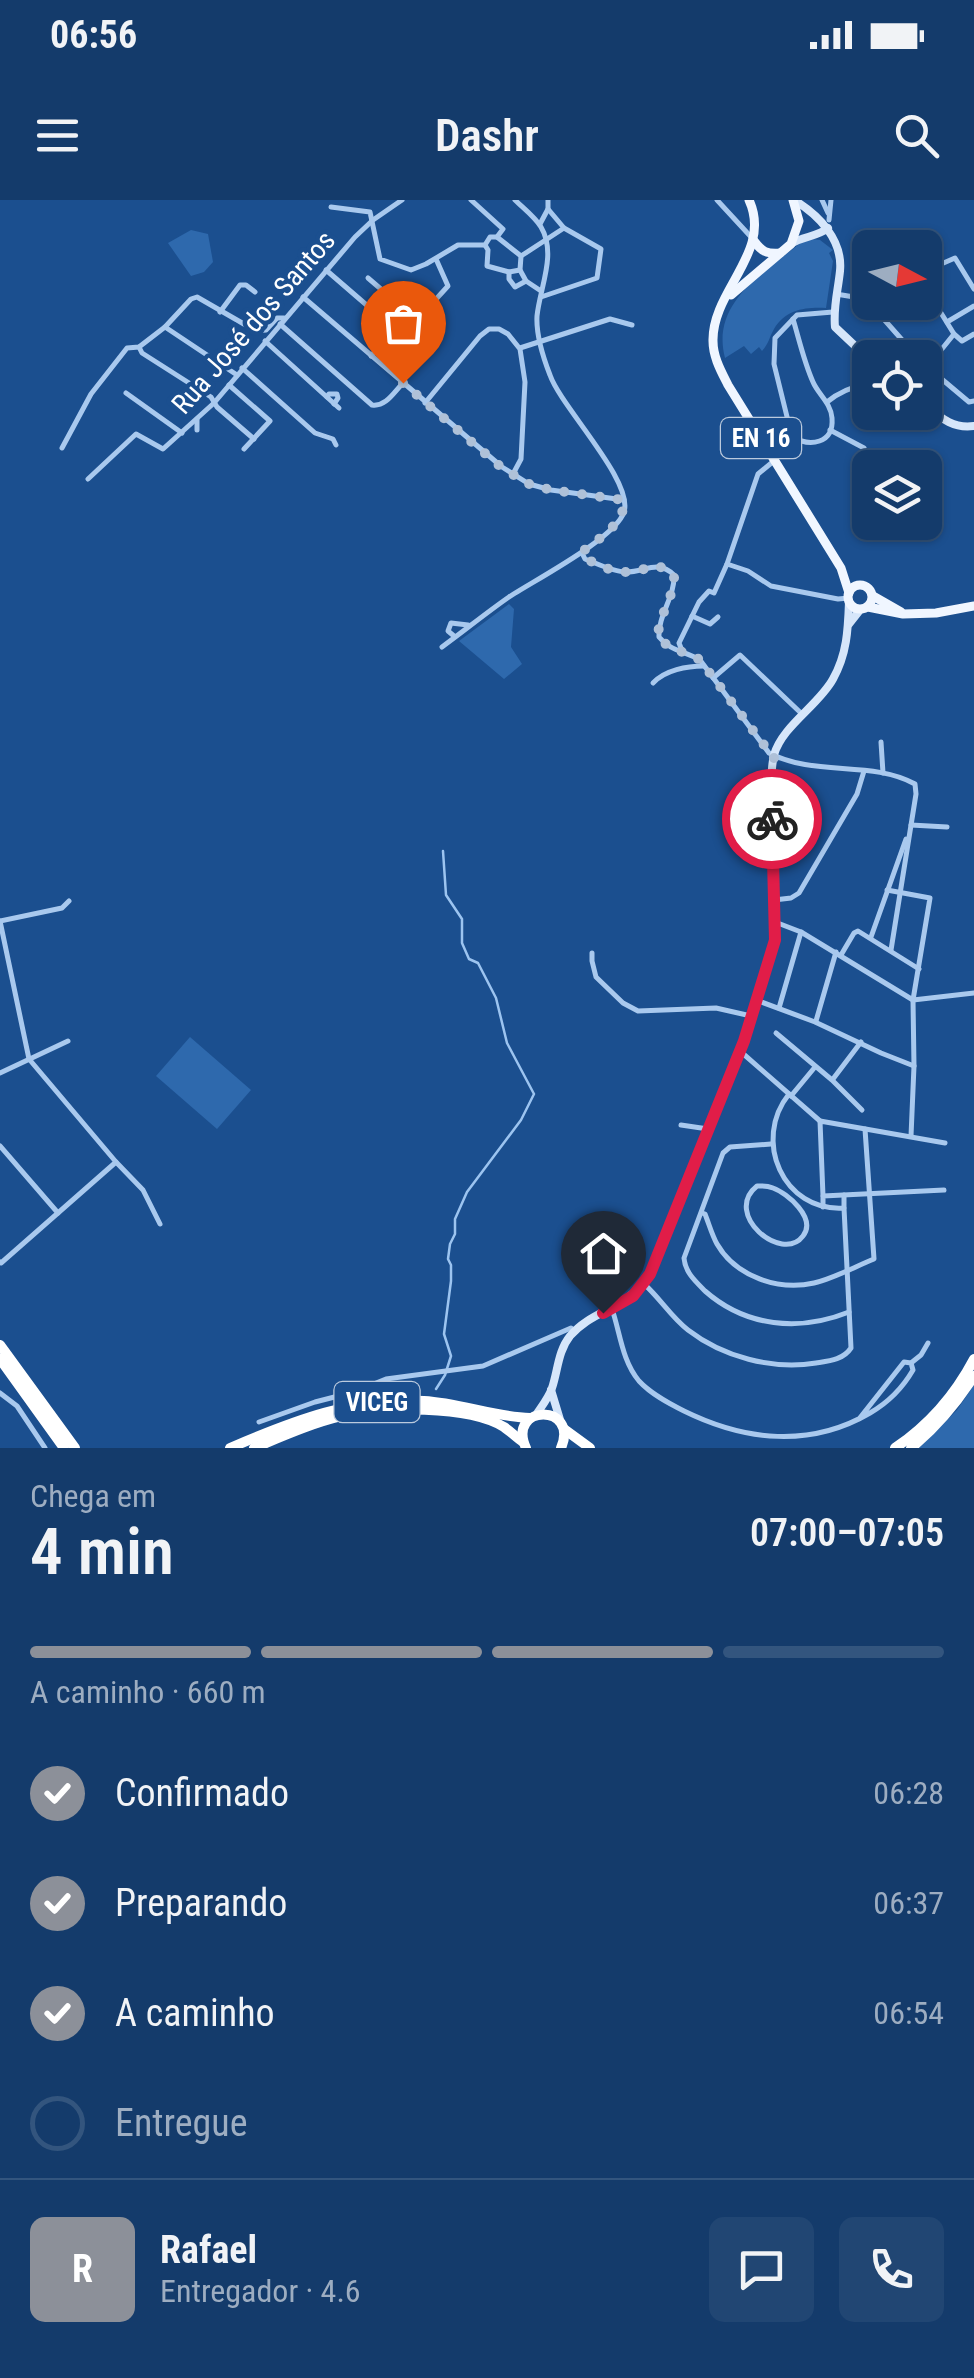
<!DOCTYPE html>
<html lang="pt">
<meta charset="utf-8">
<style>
body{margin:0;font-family:"Roboto Condensed",sans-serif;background:#214673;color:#f1f3f6;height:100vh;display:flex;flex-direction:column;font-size:38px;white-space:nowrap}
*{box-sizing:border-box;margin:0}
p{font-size:32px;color:#9dadc1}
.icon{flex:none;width:55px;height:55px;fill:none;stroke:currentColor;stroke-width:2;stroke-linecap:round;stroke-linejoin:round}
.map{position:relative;height:1248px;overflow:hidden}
.details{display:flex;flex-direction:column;background:#143b6b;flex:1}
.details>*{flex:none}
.needle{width:65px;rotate:97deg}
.buttons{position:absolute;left:852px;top:30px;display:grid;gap:20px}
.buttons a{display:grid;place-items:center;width:90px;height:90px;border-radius:15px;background:#143b6b;box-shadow:0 2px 8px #0004,0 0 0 2px #33557e;font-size:50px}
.pin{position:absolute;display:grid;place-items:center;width:85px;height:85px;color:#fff;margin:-102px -42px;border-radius:50% 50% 50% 0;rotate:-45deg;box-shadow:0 0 10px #0007}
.pin .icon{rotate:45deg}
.courier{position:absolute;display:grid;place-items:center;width:100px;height:100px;margin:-50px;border:8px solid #e11d48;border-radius:50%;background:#fff;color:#222;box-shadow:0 2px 12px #0007}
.overview em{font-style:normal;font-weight:600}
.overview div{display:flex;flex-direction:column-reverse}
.overview{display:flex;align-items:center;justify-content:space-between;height:170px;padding:0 30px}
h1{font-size:65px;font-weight:600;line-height:75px}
.bar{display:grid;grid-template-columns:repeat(4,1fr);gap:15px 10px;align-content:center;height:120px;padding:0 30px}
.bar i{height:12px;border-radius:8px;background:#33557e}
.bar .on{background:#8c9099}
.bar p{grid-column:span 4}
.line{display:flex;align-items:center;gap:25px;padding:0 30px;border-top:2px solid #33557e}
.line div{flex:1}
.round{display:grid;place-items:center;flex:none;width:105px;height:105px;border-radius:15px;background:#214673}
ol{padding:0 30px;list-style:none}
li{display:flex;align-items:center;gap:30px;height:110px}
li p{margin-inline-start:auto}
li .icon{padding:10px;border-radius:50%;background:#8c9099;color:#fff;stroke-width:4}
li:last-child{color:#9dadc1}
li i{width:55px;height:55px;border:5px solid #33557e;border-radius:50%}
.status{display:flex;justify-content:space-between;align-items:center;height:70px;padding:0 50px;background:#143b6b;direction:ltr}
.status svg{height:28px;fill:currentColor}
header{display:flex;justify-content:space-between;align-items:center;height:130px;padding:0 30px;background:#143b6b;font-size:45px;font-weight:600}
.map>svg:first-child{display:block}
.green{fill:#2e69ad}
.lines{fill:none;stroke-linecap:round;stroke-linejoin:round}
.stream{stroke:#9cc4f0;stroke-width:2.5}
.street{stroke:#a9c9ee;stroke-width:5}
.secondary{stroke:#d6e6fa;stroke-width:8}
.primary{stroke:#f0f6ff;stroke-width:9}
.highway{stroke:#fff;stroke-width:10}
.done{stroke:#afc1d8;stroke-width:10;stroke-dasharray:0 18}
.route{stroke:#e11d48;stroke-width:12}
.labels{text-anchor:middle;stroke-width:9;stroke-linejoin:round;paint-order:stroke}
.shield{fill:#1b4f8f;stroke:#bbcadd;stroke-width:2.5}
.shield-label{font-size:25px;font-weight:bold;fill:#fff}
.street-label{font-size:28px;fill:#fff;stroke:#1b4f8f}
</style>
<div class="status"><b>06:56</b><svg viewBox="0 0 49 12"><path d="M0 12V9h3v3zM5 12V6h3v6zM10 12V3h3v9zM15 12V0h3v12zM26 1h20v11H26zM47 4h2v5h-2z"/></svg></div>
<header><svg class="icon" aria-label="menu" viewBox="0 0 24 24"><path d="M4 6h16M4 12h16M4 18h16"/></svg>Dashr<svg class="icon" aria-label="search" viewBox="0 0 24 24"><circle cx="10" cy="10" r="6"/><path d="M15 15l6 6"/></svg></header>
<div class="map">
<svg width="974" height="1248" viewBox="0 0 974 1248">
<rect width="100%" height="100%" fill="#1b4f8f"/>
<g class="green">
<path d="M191,30L208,34L213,62L204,72L191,76L168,43Z"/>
<path d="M811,39L820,40L833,50L829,53L833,61L826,108C806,107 786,109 774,129C769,138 769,143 762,151L759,147L751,154L744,146L725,158C710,101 767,71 804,40Z"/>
<path d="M509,404L514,409L511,447L522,464L504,479L459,441Z"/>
<path d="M190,837L251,890L217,929L156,876Z"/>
<path d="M974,1185V1248H919L957,1210Z"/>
</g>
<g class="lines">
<path class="stream" d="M436,1189L445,1175L451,1156L444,1134L451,1081V1065L448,1059L450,1044L455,1034V1019L467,992L521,920L534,894L507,843L496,798L478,763L469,759L462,743V719L446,695L443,651"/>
<g class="street">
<path d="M717,0L752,38"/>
<path d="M822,0L828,13"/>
<path d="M331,7L370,12L380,59L411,70L426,64L458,45H485L490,37H497L503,29L471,0"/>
<path d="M548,9L564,28"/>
<path d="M829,20L831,0"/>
<path d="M540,24L548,9V0"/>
<path d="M497,37L521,56L520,70L526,81"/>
<path d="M485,45L488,50L487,66L509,72L520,70"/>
<path d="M521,56L564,28L601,49L597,78L541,97"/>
<path d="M326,70L392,127L393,131L371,156"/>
<path d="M925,71L955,58L974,89"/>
<path d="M509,72V79L515,87L526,81L541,91"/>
<path d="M368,78L417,120"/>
<path d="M925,87L954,134L962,141L974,134"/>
<path d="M836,94L866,99L918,158"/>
<path d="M303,97L502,267L529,284L551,290L624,300"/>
<path d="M220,112L240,85H246L255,92"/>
<path d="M947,122L974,106"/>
<path d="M280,124L372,205C386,207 394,192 403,183L393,131"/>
<path d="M265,141L339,208"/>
<path d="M396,143L448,86L436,59"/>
<path d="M139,147L142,153L211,197L217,207L254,239"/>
<path d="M520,148L610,119L632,125"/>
<path d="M925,165L969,202L974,201"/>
<path d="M242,168L315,233L333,239L336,245"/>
<path d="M925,170L954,134"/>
<path d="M237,175L165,127L191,99L197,97L256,131L266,130L277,118H284"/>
<path d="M229,185L270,221L244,249"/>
<path d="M126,193L182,233"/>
<path d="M327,197L329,194H337L338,198L334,204"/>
<path d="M827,202C839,192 855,186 870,183"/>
<path d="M425,203L480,136L489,129H499L508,134L520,149L525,182L521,259L513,274"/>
<path d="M197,230V219"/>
<path d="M830,230L864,248"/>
<path d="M792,237C810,247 834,244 832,218C831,203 818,194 813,182C804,162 799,139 793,119"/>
<path d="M62,248L91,194L127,148L139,147L165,127"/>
<path d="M88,279L136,234L163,249L214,203L355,37L373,20L402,0"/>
<path d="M582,353L585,359C598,364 613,372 626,372C646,372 657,359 674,375C675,397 658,415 659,437C670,451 685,451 700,460L769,553C815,577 871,560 915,584L916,594L891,750"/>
<path d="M727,364L748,371L771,386L838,399L849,398"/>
<path d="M692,416L710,424L718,417"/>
<path d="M454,436L448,431L451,423L468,425"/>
<path d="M442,447C464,431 486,413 509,397C533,381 616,338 624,312C634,281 561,207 550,175C543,157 536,134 537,116C540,87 557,54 541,27C535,17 523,8 515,0"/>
<path d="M683,453L679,443L699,402L709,391L714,393L727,364L758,274L775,260L792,237L774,164L775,138L797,115L833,112"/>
<path d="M713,478L740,455L803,515"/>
<path d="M653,483C665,470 687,466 704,466"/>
<path d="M881,542L883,573"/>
<path d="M911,625L947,627"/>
<path d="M887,690L930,698L913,800L914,866L911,936"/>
<path d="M774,700L791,698L799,693L857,594L864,571"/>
<path d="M0,721L29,859L116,962L1,1063L0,1062"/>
<path d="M0,721L62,708L69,701"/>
<path d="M775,722L801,732L913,800"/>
<path d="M871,737L906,639"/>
<path d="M592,753V761L596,777L623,803L638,811L716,808L751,816"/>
<path d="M841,755L854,733L858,731L919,769"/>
<path d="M756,800L815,822L881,853L914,866"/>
<path d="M913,800L974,793"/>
<path d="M779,808L801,732"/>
<path d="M816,821L836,752"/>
<path d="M776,833L832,880L862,910"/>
<path d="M740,851L820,921"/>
<path d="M0,873L68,841"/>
<path d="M833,879L861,842"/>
<path d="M789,894C752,940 783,1012 844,1008V995"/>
<path d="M791,896L815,867"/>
<path d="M681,925L708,929"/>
<path d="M771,944L730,947L723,953L684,1058C685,1072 695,1081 705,1091C746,1127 799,1132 849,1112"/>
<path d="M0,946L58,1013"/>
<path d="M116,962L143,990L160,1024"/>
<path d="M757,986C764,986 766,985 773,988C787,993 817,1018 803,1036C782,1064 722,1014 757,986Z"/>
<path d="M823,996L820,921L945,943"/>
<path d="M823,1007V996L944,990"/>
<path d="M702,1013L705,1014C709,1024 712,1035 717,1044C736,1077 779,1091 814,1083C835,1078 854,1067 874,1059L865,929"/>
<path d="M644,1084C660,1098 671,1117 688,1130C723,1157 772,1170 816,1163C829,1161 843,1160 851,1148L844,1008"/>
<path d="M612,1109C620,1132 622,1161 639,1181C651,1194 668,1203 684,1211C745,1241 810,1248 870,1213C889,1202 902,1189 913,1170L911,1163L904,1162L859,1219"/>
<path d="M911,1163L921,1155L928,1143"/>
<path d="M0,1193L17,1206L45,1248"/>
<path d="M259,1222L315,1202L354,1192L386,1179L483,1166L571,1128L575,1131"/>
</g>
<g class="secondary">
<path d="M794,0C819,15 843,40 840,71C838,91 833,107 835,127L870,160"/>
<path d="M791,44C803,36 817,37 828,28"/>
<path d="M925,205C941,218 953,229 974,226"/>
<path d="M849,424L860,410"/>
<path d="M551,1190L561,1223"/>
<path d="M536,1215C542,1206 549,1197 552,1188C558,1170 558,1151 570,1136C593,1109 628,1109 650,1074L744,841L775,740L771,579C772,571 772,562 774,555C782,526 819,505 833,479C847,454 848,430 849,402"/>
</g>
<g class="primary">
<path d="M749,0C773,52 712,90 713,141C713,157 721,171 728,185L841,368L849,393"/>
<path d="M754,41C762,52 767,54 780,53"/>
<path d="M731,95L791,44L799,21L793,0"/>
<circle cx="860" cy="397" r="12"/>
<path d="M873,396L901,412"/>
<path d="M868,407L903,414L936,413L974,406"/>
</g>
<g class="highway">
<path d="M0,1145L75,1248"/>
<path d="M0,1159L64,1248"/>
<path d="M564,1229L590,1248"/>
<path d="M230,1248C293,1221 354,1197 424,1201C460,1203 494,1217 530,1218"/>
<path d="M254,1248C283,1236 312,1223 342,1216C383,1207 468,1205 504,1227C510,1231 516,1237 523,1242"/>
<path d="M526,1248C506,1204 580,1203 561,1248"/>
<path d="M895,1248C929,1225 955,1195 974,1159"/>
<path d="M911,1248C937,1227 956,1204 974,1176"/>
</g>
</g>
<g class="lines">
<path class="done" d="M403,183L502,268L529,284L551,290L624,300C625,324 599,338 582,352L586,359C598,364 613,373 626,372C648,372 655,358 674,375C675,397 658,415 658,437C670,451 686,451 700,460L770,553L774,555L772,619"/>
<path class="route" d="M603,1113L633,1096L650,1074L744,841L775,740L772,619"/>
</g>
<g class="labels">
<g class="shield">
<rect x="721" y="218" width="80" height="40" rx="8"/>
<rect x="334.5" y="1182" width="85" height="40" rx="8"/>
</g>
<g class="shield-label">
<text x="761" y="247">EN 16</text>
<text x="377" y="1211">VICEG</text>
</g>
<g class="street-label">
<text transform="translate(253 122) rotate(-49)" y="10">Rua José dos Santos</text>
</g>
</g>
</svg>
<div class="buttons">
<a><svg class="needle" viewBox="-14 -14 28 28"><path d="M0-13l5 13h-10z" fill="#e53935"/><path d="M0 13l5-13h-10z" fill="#9dadc1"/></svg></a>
<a><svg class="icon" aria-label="locate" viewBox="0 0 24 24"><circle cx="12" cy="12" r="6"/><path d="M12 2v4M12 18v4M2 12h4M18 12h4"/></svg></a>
<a><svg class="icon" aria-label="layers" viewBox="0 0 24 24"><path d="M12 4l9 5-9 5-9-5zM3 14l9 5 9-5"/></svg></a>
</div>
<div class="pin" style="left:403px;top:183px;background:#ea580c"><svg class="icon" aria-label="bag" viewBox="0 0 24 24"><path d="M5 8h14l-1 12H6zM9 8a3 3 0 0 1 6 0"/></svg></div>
<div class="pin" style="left:603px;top:1113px;background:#1f2937"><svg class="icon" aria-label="home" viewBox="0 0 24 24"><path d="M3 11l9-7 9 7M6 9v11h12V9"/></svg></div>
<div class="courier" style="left:772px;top:619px"><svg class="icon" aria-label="bike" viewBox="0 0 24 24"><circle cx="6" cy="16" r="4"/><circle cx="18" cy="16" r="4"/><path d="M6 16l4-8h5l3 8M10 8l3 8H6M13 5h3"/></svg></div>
</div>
<section class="details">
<div class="overview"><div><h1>4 min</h1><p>Chega em</p></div><em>07:00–07:05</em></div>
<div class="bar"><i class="on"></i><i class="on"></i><i class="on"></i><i></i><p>A caminho · 660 m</p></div>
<ol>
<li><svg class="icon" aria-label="check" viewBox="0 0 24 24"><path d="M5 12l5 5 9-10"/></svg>Confirmado<p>06:28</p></li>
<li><svg class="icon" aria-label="check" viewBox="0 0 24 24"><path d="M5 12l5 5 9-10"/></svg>Preparando<p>06:37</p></li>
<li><svg class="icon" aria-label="check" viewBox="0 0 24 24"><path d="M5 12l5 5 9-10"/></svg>A caminho<p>06:54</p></li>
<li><i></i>Entregue</li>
</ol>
<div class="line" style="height:180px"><b class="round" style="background:#8c9099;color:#fff">R</b><div><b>Rafael</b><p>Entregador · 4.6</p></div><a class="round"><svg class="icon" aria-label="chat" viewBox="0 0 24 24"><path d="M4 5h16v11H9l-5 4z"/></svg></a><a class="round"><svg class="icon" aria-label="phone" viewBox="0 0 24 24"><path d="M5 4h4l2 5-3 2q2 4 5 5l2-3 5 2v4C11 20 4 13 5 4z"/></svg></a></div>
</section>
